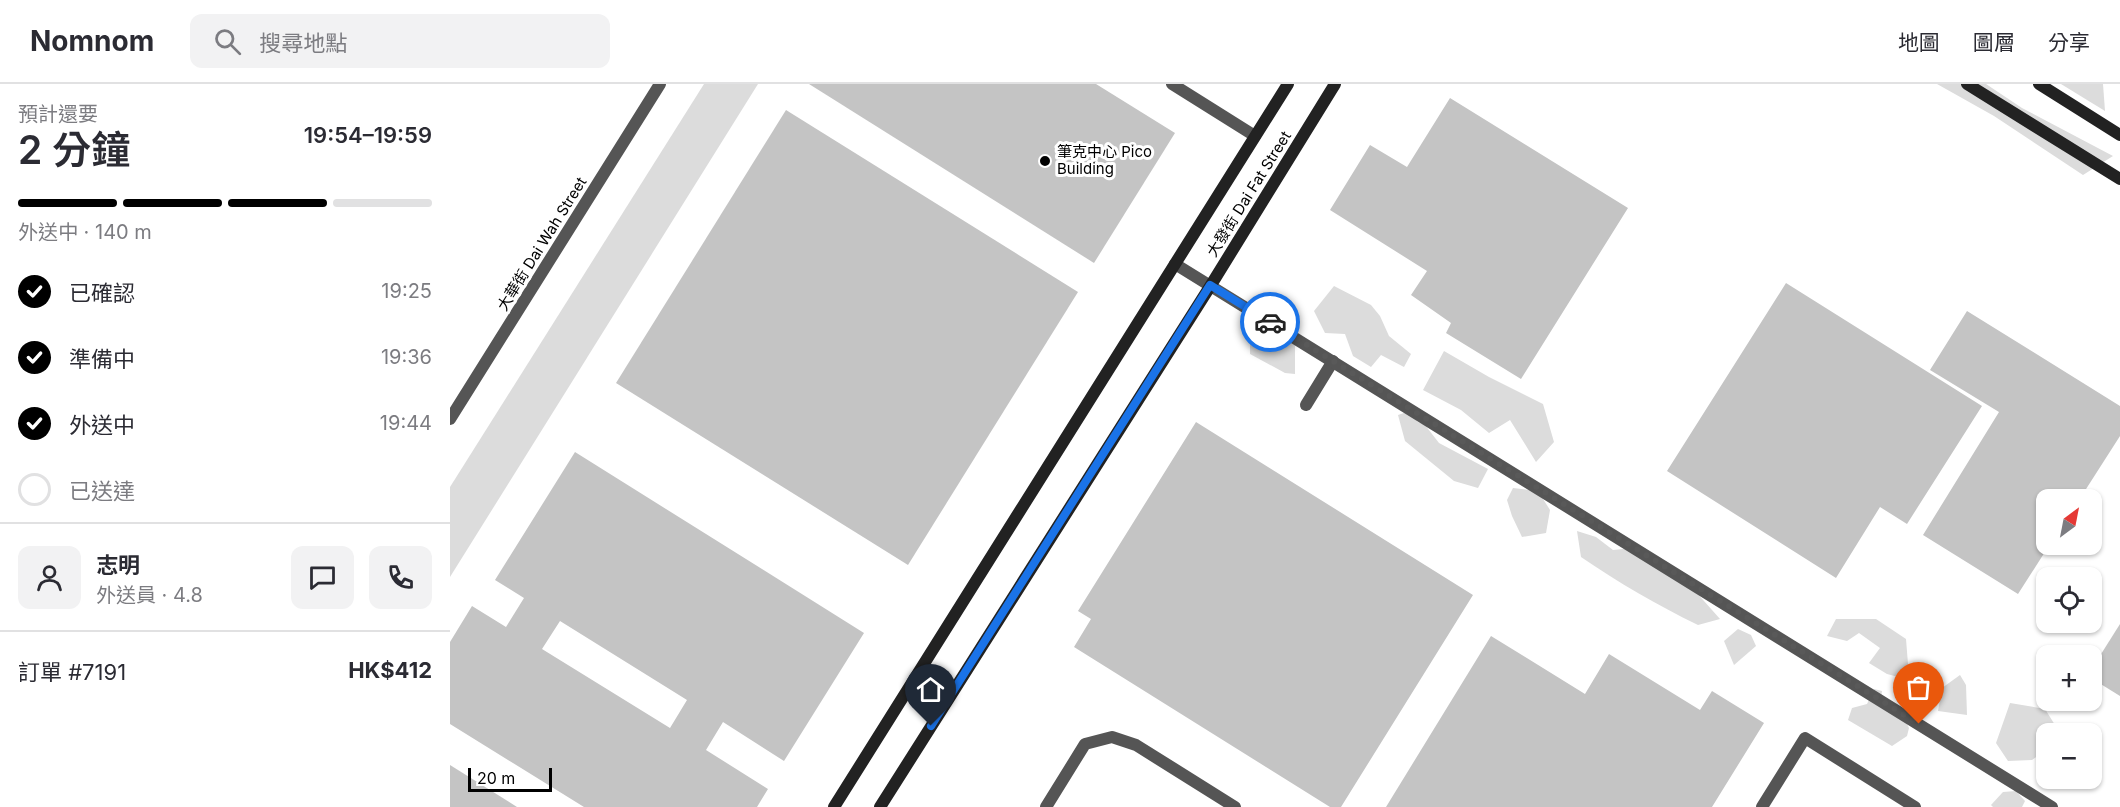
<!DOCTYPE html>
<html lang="zh-TW">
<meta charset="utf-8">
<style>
body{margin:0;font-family:Inter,"Noto Sans TC",sans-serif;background:#f2f2f3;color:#2b2b33;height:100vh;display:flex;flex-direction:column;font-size:22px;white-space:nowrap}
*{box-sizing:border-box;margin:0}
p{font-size:20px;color:#7c7c81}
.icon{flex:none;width:33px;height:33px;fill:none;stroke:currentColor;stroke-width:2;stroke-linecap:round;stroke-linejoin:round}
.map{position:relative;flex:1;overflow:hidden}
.drawer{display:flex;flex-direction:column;background:#fff;width:450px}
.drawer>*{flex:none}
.needle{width:39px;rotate:32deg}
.fabs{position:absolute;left:1586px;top:405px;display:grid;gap:12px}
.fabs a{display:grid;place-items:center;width:66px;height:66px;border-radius:12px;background:#fff;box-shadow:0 2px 4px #0004;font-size:30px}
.scale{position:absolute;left:18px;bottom:15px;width:84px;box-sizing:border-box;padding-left:6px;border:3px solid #000;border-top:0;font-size:16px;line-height:21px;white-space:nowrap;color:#000;-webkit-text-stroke:4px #fff;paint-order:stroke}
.pin{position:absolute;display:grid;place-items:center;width:51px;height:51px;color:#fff;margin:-62px -26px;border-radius:50% 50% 50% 0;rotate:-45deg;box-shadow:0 0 6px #0007}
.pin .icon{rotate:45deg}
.courier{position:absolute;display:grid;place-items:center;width:60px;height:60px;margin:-30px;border:4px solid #1a73e8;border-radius:50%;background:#fff;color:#222;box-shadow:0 2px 8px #0007}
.summary em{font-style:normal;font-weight:600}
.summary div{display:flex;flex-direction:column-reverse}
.summary{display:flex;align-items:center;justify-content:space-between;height:102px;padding:0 18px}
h1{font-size:39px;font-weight:600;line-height:45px}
.bar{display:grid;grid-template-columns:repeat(4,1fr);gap:9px 6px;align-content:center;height:72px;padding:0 18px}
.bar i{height:8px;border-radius:4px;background:#e1e1e2}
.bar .on{background:#000}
.bar p{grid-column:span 4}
.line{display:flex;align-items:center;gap:15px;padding:0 18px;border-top:2px solid #e1e1e2}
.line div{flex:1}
.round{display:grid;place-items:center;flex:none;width:63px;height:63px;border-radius:12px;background:#f2f2f3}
ol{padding:0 18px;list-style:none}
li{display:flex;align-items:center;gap:18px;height:66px}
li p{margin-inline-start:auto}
li .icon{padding:6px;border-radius:50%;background:#000;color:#fff;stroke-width:4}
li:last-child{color:#7c7c81}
li i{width:33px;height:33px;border:3px solid #e1e1e2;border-radius:50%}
header{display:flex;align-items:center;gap:36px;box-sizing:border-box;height:84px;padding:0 30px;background:#fff;border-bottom:2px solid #e1e1e2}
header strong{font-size:28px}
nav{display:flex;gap:33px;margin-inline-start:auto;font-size:21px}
.search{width:420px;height:54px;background:#f2f2f3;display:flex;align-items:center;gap:15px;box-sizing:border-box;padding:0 21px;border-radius:12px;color:#7c7c81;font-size:22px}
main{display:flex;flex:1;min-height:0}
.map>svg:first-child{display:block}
.green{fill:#dcdcdc}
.building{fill:#c4c4c4;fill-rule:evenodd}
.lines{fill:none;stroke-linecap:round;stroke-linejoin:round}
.lane{stroke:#555;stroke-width:12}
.street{stroke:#555;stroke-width:12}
.secondary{stroke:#222;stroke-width:12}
.done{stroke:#595959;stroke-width:6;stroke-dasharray:0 10.8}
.route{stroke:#1a73e8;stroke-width:8}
.poi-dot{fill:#000;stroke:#fff;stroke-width:2}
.labels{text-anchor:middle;stroke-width:6;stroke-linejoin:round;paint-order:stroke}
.poi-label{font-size:15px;fill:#000;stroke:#fff;text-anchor:start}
.street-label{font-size:15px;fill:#000;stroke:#fff}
</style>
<header>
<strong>Nomnom</strong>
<div class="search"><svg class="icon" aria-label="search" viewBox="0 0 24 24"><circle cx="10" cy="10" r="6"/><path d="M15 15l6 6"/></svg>搜尋地點</div>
<nav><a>地圖</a><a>圖層</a><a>分享</a></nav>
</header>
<main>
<section class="drawer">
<div class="summary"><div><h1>2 分鐘</h1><p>預計還要</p></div><em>19:54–19:59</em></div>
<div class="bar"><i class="on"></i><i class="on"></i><i class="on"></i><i></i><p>外送中 · 140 m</p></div>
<ol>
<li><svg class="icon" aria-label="check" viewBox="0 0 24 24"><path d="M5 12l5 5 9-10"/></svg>已確認<p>19:25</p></li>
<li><svg class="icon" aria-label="check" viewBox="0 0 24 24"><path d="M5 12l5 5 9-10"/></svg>準備中<p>19:36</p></li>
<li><svg class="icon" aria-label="check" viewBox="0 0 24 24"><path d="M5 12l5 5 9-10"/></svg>外送中<p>19:44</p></li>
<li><i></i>已送達</li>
</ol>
<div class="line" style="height:108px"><a class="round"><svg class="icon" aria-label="person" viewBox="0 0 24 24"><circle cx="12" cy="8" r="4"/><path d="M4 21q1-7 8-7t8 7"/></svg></a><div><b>志明</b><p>外送員 · 4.8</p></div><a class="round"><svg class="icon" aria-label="chat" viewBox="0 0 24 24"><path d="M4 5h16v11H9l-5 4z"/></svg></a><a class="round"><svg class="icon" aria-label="phone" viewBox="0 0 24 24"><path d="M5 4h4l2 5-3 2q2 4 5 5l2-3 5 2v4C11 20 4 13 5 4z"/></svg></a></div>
<div class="line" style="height:78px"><div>訂單 #7191</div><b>HK$412</b></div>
</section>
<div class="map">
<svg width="1670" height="723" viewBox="0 0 1670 723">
<rect width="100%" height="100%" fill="#fff"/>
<g class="green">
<path d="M254,0H308L0,493V403Z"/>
<path d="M1487,0H1536L1572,24L1663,72L1633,91L1544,32Z"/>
<path d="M1611,0H1653L1655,27Z"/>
<path d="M884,202L921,221L930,232L939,252L961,270L954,283L931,271L921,283L903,272L895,250L875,249L864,227Z"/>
<path d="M800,242L828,249L835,255L845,261V290L835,289L800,270Z"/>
<path d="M994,267L1039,293L1093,320L1104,358L1086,378L1060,336L1039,349L1011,326L973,306Z"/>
<path d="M957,328L968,338L975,341L989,359L1038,385L1028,404L1004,397L955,357L948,331Z"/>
<path d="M1063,404L1088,407L1100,426L1096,449L1072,453L1062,432L1057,416Z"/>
<path d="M1127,447L1146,453L1163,466L1193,463L1246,508L1270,535L1248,541C1207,521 1169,499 1131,473Z"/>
<path d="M1386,535H1426L1456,555L1458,580L1456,595L1437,590L1419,579L1430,564L1409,549L1397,557L1377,552Z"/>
<path d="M1288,545L1301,551L1306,562L1284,581L1274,557Z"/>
<path d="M1510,591L1516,601L1517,631L1488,627L1492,604Z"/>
<path d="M1424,605L1432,607L1430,622L1448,621L1459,644L1457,652L1442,662L1398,636L1402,624L1417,620Z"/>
<path d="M1560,619L1595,625L1610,649L1596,650V666L1582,676L1558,677L1546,659Z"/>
<path d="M1566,707L1575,717L1572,723H1543L1541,721L1553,708Z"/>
</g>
<g class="building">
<path d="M359,0H646L725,49L644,179Z"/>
<path d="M1000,14L1178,124L1071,295L996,249L1001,239L961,211L977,187L880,126L920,61L957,83Z"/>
<path d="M336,26L628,208L458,481L166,299Z"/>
<path d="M1336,199L1532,322L1457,440L1430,423L1386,494L1217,387Z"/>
<path d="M1517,227L1670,322V352L1629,416H1596V460H1600L1568,510L1473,451L1549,328L1480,286Z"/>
<path d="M746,338L1023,511L891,723H880L624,563L641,535L628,527Z"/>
<path d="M125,368L414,549L334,677L273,638L256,666L318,705L307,723H134L0,640V558L22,522L56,543L74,514L45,496ZM110,537L237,616L220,644L92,565Z"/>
<path d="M1670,540V612L1641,594V586Z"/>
<path d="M1041,552L1135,610L1159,570L1250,626L1262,607L1314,639L1262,723H936Z"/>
<path d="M0,681L67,723H0Z"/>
</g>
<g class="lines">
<g class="lane">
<path d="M722,0L805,52"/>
<path d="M856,321L883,277"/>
<path d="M596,723L635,660L662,653L686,661L785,723"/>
<path d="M1312,723L1355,654L1465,723"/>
</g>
<g class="street">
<path d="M725,180L1602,723"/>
<path d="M0,335L210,0"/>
</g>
<g class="secondary">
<path d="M1517,0L1670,95"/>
<path d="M1589,0L1670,51"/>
<path d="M384,723L838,0"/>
<path d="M430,723L761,201L885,0"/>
</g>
</g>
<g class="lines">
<path class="done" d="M820,238L1469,640"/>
<path class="route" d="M481,642L760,201L820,238"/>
</g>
<circle class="poi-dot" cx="595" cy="77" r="6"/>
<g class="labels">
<g class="poi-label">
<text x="607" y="73">筆克中心 Pico<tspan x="607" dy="17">Building</tspan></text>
</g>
<g class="street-label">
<text transform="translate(799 110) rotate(-58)" y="5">大發街 Dai Fat Street</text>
<text transform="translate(92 160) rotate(-58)" y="5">大華街 Dai Wah Street</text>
</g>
</g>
</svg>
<div class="fabs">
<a><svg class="needle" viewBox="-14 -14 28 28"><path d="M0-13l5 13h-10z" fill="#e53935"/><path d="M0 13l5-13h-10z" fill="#7c7c81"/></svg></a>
<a><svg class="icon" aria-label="locate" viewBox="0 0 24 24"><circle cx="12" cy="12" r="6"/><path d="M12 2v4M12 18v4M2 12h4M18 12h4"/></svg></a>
<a>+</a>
<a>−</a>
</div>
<div class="scale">20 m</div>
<div class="pin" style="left:1469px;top:640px;background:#ea580c"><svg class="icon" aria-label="bag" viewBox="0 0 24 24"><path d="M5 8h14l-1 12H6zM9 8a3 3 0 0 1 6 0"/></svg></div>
<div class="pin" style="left:481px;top:642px;background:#1f2937"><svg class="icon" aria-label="home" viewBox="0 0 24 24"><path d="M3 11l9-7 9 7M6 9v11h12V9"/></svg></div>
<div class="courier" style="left:820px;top:238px"><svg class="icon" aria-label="car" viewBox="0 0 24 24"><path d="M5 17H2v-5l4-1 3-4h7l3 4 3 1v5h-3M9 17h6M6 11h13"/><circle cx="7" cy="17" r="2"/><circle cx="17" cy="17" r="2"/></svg></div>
</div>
</main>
